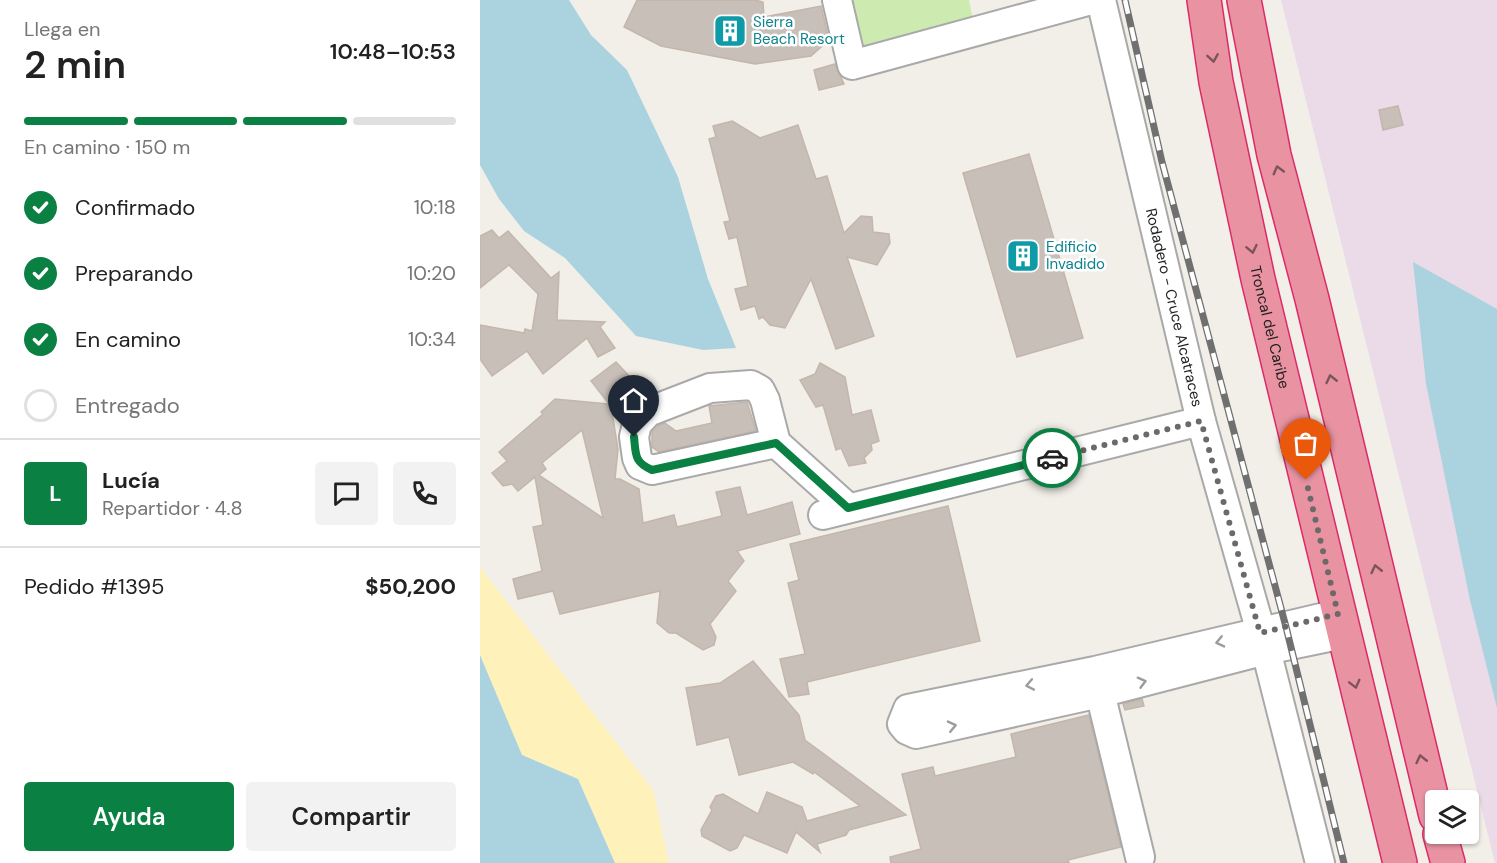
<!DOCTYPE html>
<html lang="es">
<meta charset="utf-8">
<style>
body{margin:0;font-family:"DM Sans",sans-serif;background:#f2f2f2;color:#222;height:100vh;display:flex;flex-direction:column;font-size:22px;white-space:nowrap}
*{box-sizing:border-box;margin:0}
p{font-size:20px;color:#767676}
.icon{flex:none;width:33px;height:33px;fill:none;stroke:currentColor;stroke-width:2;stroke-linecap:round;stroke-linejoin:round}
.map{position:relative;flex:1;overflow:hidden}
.sheet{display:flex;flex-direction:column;background:#fff;width:480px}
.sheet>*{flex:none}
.controls{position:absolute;left:945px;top:790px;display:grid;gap:12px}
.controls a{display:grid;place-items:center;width:54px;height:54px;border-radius:6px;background:#fff;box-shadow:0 2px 4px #0004;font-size:30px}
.pin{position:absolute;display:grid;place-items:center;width:51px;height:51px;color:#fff;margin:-62px -26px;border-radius:50% 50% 50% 0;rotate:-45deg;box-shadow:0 0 6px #0007}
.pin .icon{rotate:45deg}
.courier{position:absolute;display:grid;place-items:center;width:60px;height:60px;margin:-30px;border:4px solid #0b8043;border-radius:50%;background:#fff;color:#222;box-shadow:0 2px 8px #0007}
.summary em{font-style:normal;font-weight:600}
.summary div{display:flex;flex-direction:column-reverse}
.summary{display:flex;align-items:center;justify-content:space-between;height:102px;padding:0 24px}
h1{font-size:39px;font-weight:600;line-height:45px}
.bar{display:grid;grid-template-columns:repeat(4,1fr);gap:9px 6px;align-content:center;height:72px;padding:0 24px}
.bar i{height:8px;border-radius:4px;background:#e0e0e0}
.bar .on{background:#0b8043}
.bar p{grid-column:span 4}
.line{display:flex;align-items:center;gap:15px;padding:0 24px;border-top:2px solid #e0e0e0}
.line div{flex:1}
.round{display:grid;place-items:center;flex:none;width:63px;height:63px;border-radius:6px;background:#f2f2f2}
ol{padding:0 24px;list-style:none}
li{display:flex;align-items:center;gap:18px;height:66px}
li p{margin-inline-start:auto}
li .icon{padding:6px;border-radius:50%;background:#0b8043;color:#fff;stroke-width:4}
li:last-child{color:#767676}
li i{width:33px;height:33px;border:3px solid #e0e0e0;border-radius:50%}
.cta{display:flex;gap:12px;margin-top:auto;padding:12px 24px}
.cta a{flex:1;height:69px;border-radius:6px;background:#0b8043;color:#fff;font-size:24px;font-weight:600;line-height:69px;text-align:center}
.cta a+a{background:#f2f2f2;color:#222}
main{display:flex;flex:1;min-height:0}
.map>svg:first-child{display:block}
.industrial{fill:#ebdbe8}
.grass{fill:#cdebb0}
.sand{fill:#fff1ba}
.water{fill:#aad3df}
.building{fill:#c7bfb8;stroke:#c4b6ab;stroke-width:1.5;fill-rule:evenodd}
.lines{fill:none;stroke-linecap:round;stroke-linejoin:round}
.minor-casing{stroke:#a9a9a9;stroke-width:32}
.highway-casing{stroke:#dc2a67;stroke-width:36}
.minor{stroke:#fff;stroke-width:28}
.highway{stroke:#e892a2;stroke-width:33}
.rail-casing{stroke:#707070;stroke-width:7}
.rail{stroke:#fff;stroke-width:4.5;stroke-dasharray:14;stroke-linecap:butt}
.oneway{stroke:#7b545c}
.oneway2{stroke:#9c9c9c}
.done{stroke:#6b6a68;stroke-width:6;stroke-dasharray:0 10.8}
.route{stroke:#0b8043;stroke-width:8}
.labels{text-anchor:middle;stroke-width:5;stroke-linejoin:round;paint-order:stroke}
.culture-label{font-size:15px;fill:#0d838f;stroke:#fff;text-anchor:start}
.street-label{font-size:15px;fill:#222;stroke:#fff}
</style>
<main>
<section class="sheet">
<div class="summary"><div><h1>2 min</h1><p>Llega en</p></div><em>10:48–10:53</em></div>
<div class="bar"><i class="on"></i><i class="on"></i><i class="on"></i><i></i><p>En camino · 150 m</p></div>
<ol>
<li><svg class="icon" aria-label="check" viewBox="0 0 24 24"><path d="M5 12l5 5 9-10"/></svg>Confirmado<p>10:18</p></li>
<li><svg class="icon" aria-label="check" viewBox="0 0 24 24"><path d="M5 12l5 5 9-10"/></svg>Preparando<p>10:20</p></li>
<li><svg class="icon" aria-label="check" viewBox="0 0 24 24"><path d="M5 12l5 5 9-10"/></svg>En camino<p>10:34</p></li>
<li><i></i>Entregado</li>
</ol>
<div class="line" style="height:108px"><b class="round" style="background:#0b8043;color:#fff">L</b><div><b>Lucía</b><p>Repartidor · 4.8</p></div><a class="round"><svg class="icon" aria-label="chat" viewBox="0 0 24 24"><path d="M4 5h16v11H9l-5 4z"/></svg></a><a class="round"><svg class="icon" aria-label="phone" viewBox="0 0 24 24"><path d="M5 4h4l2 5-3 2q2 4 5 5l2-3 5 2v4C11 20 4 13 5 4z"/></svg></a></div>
<div class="line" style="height:78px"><div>Pedido #1395</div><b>$50,200</b></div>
<div class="cta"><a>Ayuda</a><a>Compartir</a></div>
</section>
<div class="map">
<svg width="1017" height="863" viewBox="0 0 1017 863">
<rect width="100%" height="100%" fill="#f2efe9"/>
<path class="industrial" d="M801,0H1017V863H1015Z"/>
<path class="grass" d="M370,0H489L495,30L384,60Z"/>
<path class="sand" d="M0,567L173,790L189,863H135L98,779L42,755L0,655Z"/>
<g class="water">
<path d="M0,0H89L111,35L147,70L198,177L228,279L256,348L223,350L156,336L85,258L44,231L19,199L0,165Z"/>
<path d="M933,262L1017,309V708L990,600L946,384Z"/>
<path d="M0,655L42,755L98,779L135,863H0Z"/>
</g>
<g class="building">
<path d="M157,0H275L283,2L284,17L341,6L349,40L331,56L275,64L181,46L144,27Z"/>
<path d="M355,64L364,84L339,90L334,70Z"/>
<path d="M918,106L923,125L903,130L899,110Z"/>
<path d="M252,121L280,138L318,125L336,179L347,176L364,233L381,216L392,217L393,232L409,234L410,243L397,265L367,257L394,336L356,349L331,279L305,328L290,325L283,317L279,319L275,306L261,310L255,289L268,286L257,237L249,239L244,222L250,221L229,139L236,137L233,126Z"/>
<path d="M549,154L603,338L537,357L483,173Z"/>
<path d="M12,230L19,238L28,231L71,278L79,272L77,320L125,322L120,327L135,348L118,357L107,338L63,374L47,351L12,376L0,359V325L44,333L45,329L52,331L58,294L29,265L0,288V236Z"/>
<path d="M136,362L149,376L145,387L141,420L131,406L138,449L135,479H140L159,489L163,523L194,515L197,527L242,516L236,492L260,487L267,515L312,502L320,534L257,551L264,561L248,581L256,591L230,624L236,637L234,645L223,650L196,633H189L177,623L180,591L80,614L73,591L38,599L33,579L62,571L53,527L63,525L55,477L38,491L32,484L23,486L12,473L27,461L19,452L63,414L61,412L75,399L129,404L111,381ZM102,430L119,501L123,518L59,475L66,469L62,463Z"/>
<path d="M340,363L365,377L372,415L391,410L399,441L391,444L392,450L384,458L386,463L369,466L361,448L356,450L343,405L336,407L320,380L335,374Z"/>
<path d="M267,402L276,431L179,452L172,447V432L178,426L185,423L196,431L232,423L229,406Z"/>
<path d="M468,506L500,641L327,682L329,694L309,697L300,659L325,654L308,583L319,580L310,544Z"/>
<path d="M273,661L319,715L325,740L426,815L369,830L366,835L337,844L340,852L316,832L307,853L264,835L257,848L250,851L222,836L221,830L232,810L230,807L236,796L243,794L278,814L287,792L322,807L327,821L380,806L334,772L333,774L313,762L259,775L249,737L217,745L206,688L240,683Z"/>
<path d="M662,699L664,706L645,710L643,704Z"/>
<path d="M609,715L641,847L588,860L589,863H411L410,857L441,849L422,774L453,767L455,776L536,757L531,734Z"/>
</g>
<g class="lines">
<g class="minor-casing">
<g id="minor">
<path d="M357,0L372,65L611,0"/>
<path id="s1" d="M621,0L721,421L786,650L840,863"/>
<path d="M296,443L172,470L160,465L157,458L154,437L157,424L168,412L230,388L271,385L280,390L285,400L296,443L368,508"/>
<path d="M343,515L721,421"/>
<path d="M858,614L615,671L428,709L422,724L427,730L436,734L620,693L786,650L863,634"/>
<path d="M616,676L660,857"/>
</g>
</g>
<g class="highway-casing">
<g id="highway">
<path id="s2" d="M724,0L736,82L778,279L920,863"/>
<path d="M764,0L794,155L832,299L956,816"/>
<path d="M960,834L968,863"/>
</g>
</g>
<use href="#minor" class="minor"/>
<use href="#highway" class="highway"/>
<g class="rail-casing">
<path id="rail" d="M645,0L682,162L806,627L864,863"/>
</g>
<use href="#rail" class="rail"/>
</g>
<defs><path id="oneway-chevron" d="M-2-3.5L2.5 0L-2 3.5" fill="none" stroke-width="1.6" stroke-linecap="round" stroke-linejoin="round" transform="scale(1.5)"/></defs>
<g class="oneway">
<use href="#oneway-chevron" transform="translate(733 58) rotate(81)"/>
<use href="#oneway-chevron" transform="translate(798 170) rotate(-105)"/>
<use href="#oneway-chevron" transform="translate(772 249) rotate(78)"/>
<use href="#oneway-chevron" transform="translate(851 379) rotate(-103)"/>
<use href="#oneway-chevron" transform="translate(896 569) rotate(-103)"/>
<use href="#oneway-chevron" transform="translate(875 684) rotate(76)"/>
<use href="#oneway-chevron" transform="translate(941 759) rotate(-103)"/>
</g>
<g class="oneway2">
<use href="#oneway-chevron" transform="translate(740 642) rotate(167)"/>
<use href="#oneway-chevron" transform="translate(662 682) rotate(-15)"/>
<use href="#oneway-chevron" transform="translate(550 685) rotate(169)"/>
<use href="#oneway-chevron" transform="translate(472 726) rotate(-13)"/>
</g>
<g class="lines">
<path class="done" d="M572,458L721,421L780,633L858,614L826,480"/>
<path class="route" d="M154,437C156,455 154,462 172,470L296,443L368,508L572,458"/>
</g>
<defs>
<g id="building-square" transform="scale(1.725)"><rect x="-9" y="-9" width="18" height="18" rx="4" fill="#0f9aa8" stroke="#fff"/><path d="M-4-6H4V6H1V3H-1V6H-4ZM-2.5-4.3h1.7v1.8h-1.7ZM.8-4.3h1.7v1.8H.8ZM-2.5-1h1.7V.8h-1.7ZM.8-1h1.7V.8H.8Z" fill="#fff"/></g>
</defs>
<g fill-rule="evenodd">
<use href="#building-square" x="250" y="31"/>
<use href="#building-square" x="543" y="256"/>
</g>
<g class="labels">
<g class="culture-label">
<text x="273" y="27">Sierra<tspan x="273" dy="17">Beach Resort</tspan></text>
<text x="566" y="252">Edificio<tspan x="566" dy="17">Invadido</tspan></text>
</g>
<g class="street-label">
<text dy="5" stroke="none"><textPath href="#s1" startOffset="316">Rodadero - Cruce Alcatraces</textPath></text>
<text dy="5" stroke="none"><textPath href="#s2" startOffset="334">Troncal del Caribe</textPath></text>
</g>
</g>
</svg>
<div class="controls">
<a><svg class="icon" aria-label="layers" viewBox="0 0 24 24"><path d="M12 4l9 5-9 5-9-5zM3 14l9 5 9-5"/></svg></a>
</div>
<div class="pin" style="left:826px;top:480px;background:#ea580c"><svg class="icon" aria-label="bag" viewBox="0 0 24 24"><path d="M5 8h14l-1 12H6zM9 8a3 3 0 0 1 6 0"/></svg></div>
<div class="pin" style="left:154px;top:437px;background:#1f2937"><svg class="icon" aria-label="home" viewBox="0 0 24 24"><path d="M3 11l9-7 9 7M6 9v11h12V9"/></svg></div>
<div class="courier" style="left:572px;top:458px"><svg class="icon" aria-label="car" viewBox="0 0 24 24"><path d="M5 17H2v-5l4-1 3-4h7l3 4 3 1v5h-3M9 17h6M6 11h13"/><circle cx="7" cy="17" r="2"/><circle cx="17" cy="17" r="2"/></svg></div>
</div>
</main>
